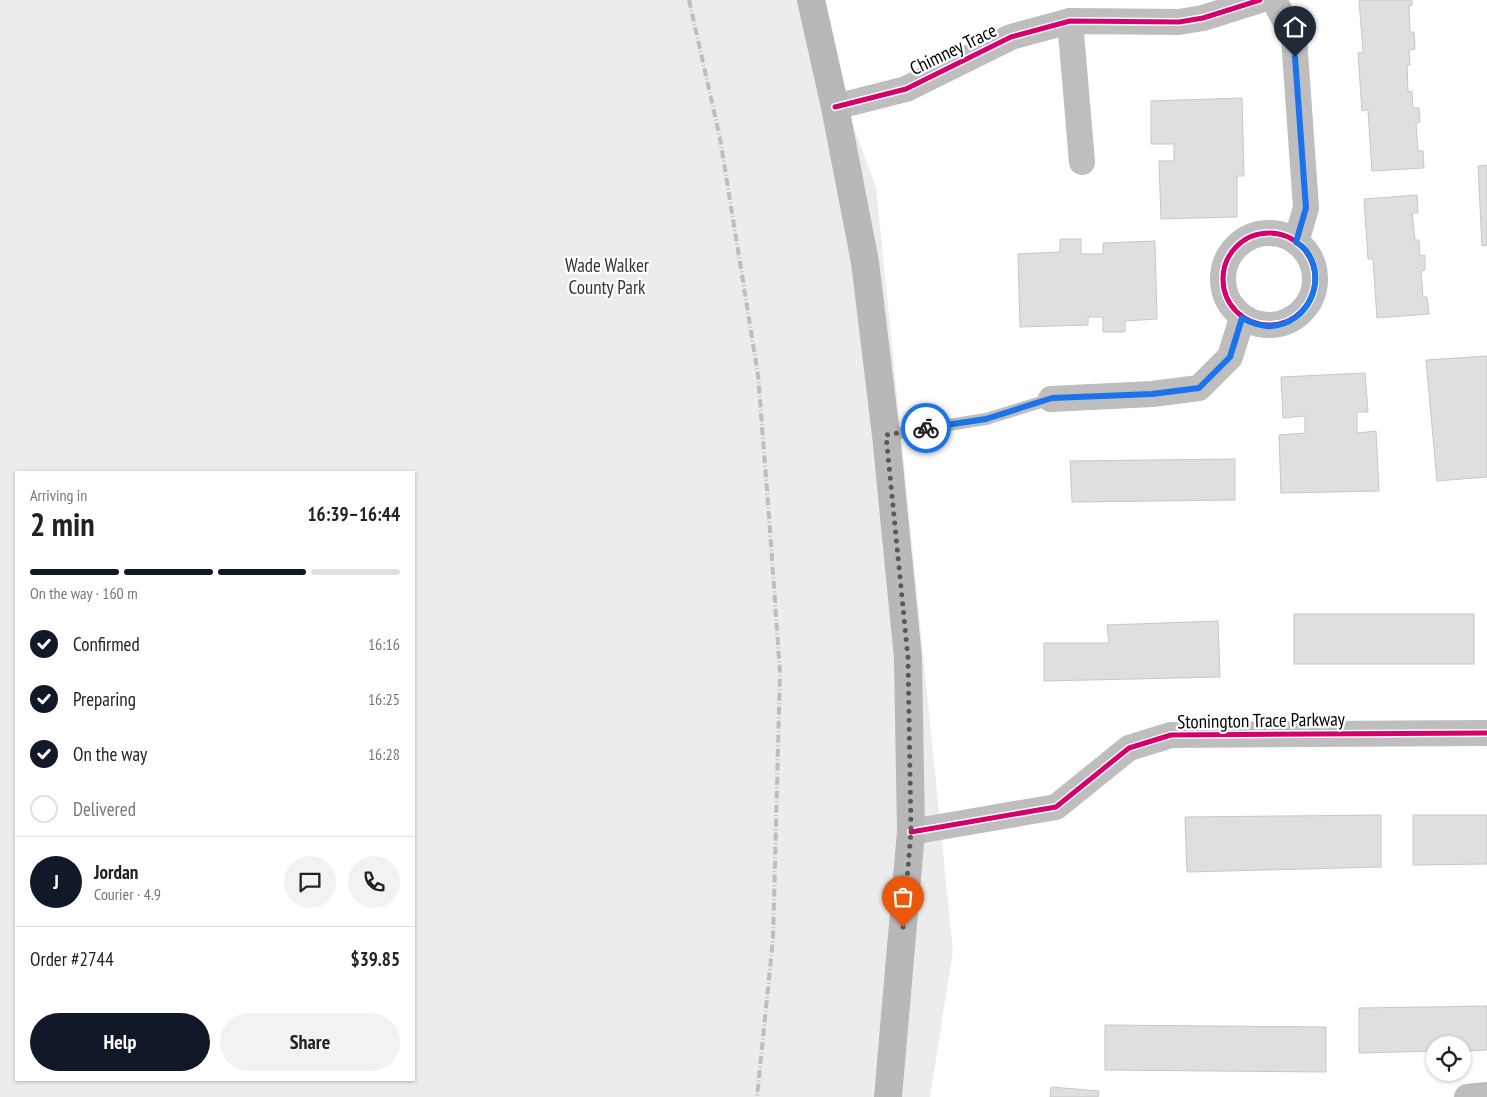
<!DOCTYPE html>
<meta charset="utf-8">
<style>
body{margin:0;font-family:"PT Sans Narrow",sans-serif;background:#f2f2f2;color:#222;height:100vh;display:flex;flex-direction:column;font-size:19px;white-space:nowrap}
*{box-sizing:border-box;margin:0}
p{font-size:16px;color:#767676}
.icon{flex:none;width:28px;height:28px;fill:none;stroke:currentColor;stroke-width:2;stroke-linecap:round;stroke-linejoin:round}
.map{position:relative;flex:1;overflow:hidden}
.details{position:absolute;left:15px;top:471px;width:400px;height:610px;display:flex;flex-direction:column;background:#fff;border-radius:0px;box-shadow:0 1px 4px #0004}
.details>*{flex:none}
.tools{position:absolute;left:1426px;top:1036px;display:grid;gap:10px}
.tools a{display:grid;place-items:center;width:45px;height:45px;border-radius:50%;background:#fff;box-shadow:0 1px 4px #0004;font-size:25px}
.pin{position:absolute;display:grid;place-items:center;width:42px;height:42px;color:#fff;margin:-51px -21px;border-radius:50% 50% 50% 0;rotate:-45deg;box-shadow:0 0 5px #0007}
.pin .icon{rotate:45deg}
.courier{position:absolute;display:grid;place-items:center;width:50px;height:50px;margin:-25px;border:4px solid #1a73e8;border-radius:50%;background:#fff;color:#222;box-shadow:0 1px 6px #0007}
.summary em{font-style:normal;font-weight:800}
.summary div{display:flex;flex-direction:column-reverse}
.summary{display:flex;align-items:center;justify-content:space-between;height:85px;padding:0 15px}
h1{font-size:32px;font-weight:800;line-height:38px}
.bar{display:grid;grid-template-columns:repeat(4,1fr);gap:8px 5px;align-content:center;height:60px;padding:0 15px}
.bar i{height:6px;border-radius:4px;background:#e0e0e0}
.bar .selected{background:#111827}
.bar p{grid-column:span 4}
.line{display:flex;align-items:center;gap:12px;padding:0 15px;border-top:1px solid #e0e0e0}
.line div{flex:1}
.round{display:grid;place-items:center;flex:none;width:52px;height:52px;border-radius:26px;background:#f2f2f2}
ol{padding:0 15px;list-style:none}
li{display:flex;align-items:center;gap:15px;height:55px}
li p{margin-inline-start:auto}
li .icon{padding:5px;border-radius:50%;background:#111827;color:#fff;stroke-width:4}
li:last-child{color:#767676}
li i{width:28px;height:28px;border:2px solid #e0e0e0;border-radius:50%}
.primary-button{display:flex;gap:10px;margin-top:auto;padding:10px 15px}
.primary-button a{flex:1;height:58px;border-radius:30px;background:#111827;color:#fff;font-size:20px;font-weight:800;line-height:58px;text-align:center}
.primary-button a+a{background:#f2f2f2;color:#222}
.map>svg:first-child{display:block}
.green{fill:#ececec;fill-rule:evenodd}
.building{fill:#dfdfdf;stroke:#c7c7c7}
.lines{fill:none;stroke-linecap:round;stroke-linejoin:round}
.lane{stroke:#bebebe;stroke-width:12}
.street{stroke:#bebebe;stroke-width:26}
.secondary{stroke:#b8b8b8;stroke-width:28}
.rail{stroke:#bebebe;stroke-width:4;stroke-dasharray:8 2.5 1 2.5;stroke-linecap:butt}
.cycleway-casing{stroke:#fff;stroke-width:8}
.cycleway{stroke:#d6006c;stroke-width:5}
.done{stroke:#595959;stroke-width:5;stroke-dasharray:0 9}
.route{stroke:#1a73e8;stroke-width:6}
.labels{text-anchor:middle;stroke-width:4.5;stroke-linejoin:round;paint-order:stroke}
.street-label{font-size:19px;fill:#000;stroke:#fff}
.park-label{font-size:19px;fill:#333;stroke:#fff}
</style>
<div class="map">
<svg width="1487" height="1097" viewBox="0 0 1487 1097">
<rect width="100%" height="100%" fill="#fff"/>
<path class="green" d="M0,0H806L876,187L953,951L930,1097H0ZM16,472H414V1080H16Z"/>
<g class="building">
<path d="M1359,0H1412V5L1409,6L1410,32H1414L1415,49L1409,50L1410,65H1407L1408,92L1412,91L1413,108H1419L1420,122L1416,123L1418,151H1423L1424,168L1372,171L1368,110L1362,111L1358,53L1363,52Z"/>
<path d="M1242,98L1244,176H1237V217L1161,219L1159,161H1174V144H1151V101Z"/>
<path d="M1487,165V245L1482,246L1478,166Z"/>
<path d="M1417,195L1418,213H1412L1415,240H1419L1420,256L1425,255V270L1421,271L1423,297H1427L1429,314L1377,318L1373,259H1368L1364,199Z"/>
<path d="M1060,239H1081V254H1103V243L1155,241L1157,319L1125,321V332H1103V317H1088V325L1020,327L1018,254L1060,252Z"/>
<path d="M1487,356V477L1437,481L1426,360Z"/>
<path d="M1365,373L1368,412H1357V433L1376,431L1379,491L1281,493L1279,435L1305,433V416L1283,418L1281,377Z"/>
<path d="M1235,459V500L1072,502L1070,461Z"/>
<rect x="1294" y="614" width="180" height="50"/>
<path d="M1218,621L1220,677L1044,681V643H1109L1107,625Z"/>
<path d="M1381,815V867L1187,872L1185,817Z"/>
<path d="M1413,815H1487V864L1413,865Z"/>
<path d="M1487,1006V1050L1462,1051V1045H1435V1051L1359,1053V1008Z"/>
<path d="M1105,1025L1326,1027V1072L1105,1070Z"/>
<path d="M1051,1087L1099,1091L1098,1097H1050Z"/>
</g>
<g class="lines">
<path class="lane" d="M886,435L986,419L1051,399"/>
<g class="street">
<path d="M1274,0L1294,38L1306,208L1296,242"/>
<path d="M1070,21L1082,162"/>
<path d="M835,107L906,89L1011,37L1070,21L1179,22L1203,18L1260,0"/>
<circle cx="1269" cy="279" r="46"/>
<path d="M1051,399L1152,394L1199,388L1230,357L1242,318"/>
<path d="M911,832L1056,807L1129,748L1171,735L1487,733"/>
<path d="M1467,1097L1487,1095"/>
</g>
<path class="secondary" d="M811,0L835,107L865,262L886,435L908,658L911,832L888,1097"/>
<path class="rail" d="M689,0L720,138L758,375L769,516L780,673L773,939L757,1097"/>
<g class="cycleway-casing">
<g id="cycleway">
<path d="M835,107L906,89L1011,37L1070,21L1179,22L1203,18L1260,0"/>
<circle cx="1269" cy="279" r="46"/>
<path d="M911,832L1056,807L1129,748L1171,735L1487,733"/>
</g>
</g>
<use href="#cycleway" class="cycleway"/>
</g>
<g class="lines">
<path class="done" d="M903,927L911,832L908,658L886,435L926,428"/>
<path class="route" d="M926,428L986,419L1052,398L1152,394L1199,388L1230,357L1242,318C1252,323 1261,327 1272,326C1307,324 1328,281 1307,252C1305,248 1300,245 1296,242L1306,208L1295,57"/>
</g>
<g class="labels">
<g class="street-label">
<text transform="translate(953 49) rotate(-26)" y="7">Chimney Trace</text>
<text transform="translate(1261 720) rotate(-1)" y="7">Stonington Trace Parkway</text>
</g>
<g class="park-label">
<text x="607" y="272">Wade Walker<tspan x="607" dy="22">County Park</tspan></text>
</g>
</g>
</svg>
<div class="tools">
<a><svg class="icon" aria-label="locate" viewBox="0 0 24 24"><circle cx="12" cy="12" r="6"/><path d="M12 2v4M12 18v4M2 12h4M18 12h4"/></svg></a>
</div>
<div class="pin" style="left:903px;top:927px;background:#ea580c"><svg class="icon" aria-label="bag" viewBox="0 0 24 24"><path d="M5 8h14l-1 12H6zM9 8a3 3 0 0 1 6 0"/></svg></div>
<div class="pin" style="left:1295px;top:57px;background:#1f2937"><svg class="icon" aria-label="home" viewBox="0 0 24 24"><path d="M3 11l9-7 9 7M6 9v11h12V9"/></svg></div>
<div class="courier" style="left:926px;top:428px"><svg class="icon" aria-label="bike" viewBox="0 0 24 24"><circle cx="6" cy="16" r="4"/><circle cx="18" cy="16" r="4"/><path d="M6 16l4-8h5l3 8M10 8l3 8H6M13 5h3"/></svg></div>
<section class="details">
<div class="summary"><div><h1>2 min</h1><p>Arriving in</p></div><em>16:39–16:44</em></div>
<div class="bar"><i class="selected"></i><i class="selected"></i><i class="selected"></i><i></i><p>On the way · 160 m</p></div>
<ol>
<li><svg class="icon" aria-label="check" viewBox="0 0 24 24"><path d="M5 12l5 5 9-10"/></svg>Confirmed<p>16:16</p></li>
<li><svg class="icon" aria-label="check" viewBox="0 0 24 24"><path d="M5 12l5 5 9-10"/></svg>Preparing<p>16:25</p></li>
<li><svg class="icon" aria-label="check" viewBox="0 0 24 24"><path d="M5 12l5 5 9-10"/></svg>On the way<p>16:28</p></li>
<li><i></i>Delivered</li>
</ol>
<div class="line" style="height:90px"><b class="round" style="background:#111827;color:#fff">J</b><div><b>Jordan</b><p>Courier · 4.9</p></div><a class="round"><svg class="icon" aria-label="chat" viewBox="0 0 24 24"><path d="M4 5h16v11H9l-5 4z"/></svg></a><a class="round"><svg class="icon" aria-label="phone" viewBox="0 0 24 24"><path d="M5 4h4l2 5-3 2q2 4 5 5l2-3 5 2v4C11 20 4 13 5 4z"/></svg></a></div>
<div class="line" style="height:65px"><div>Order #2744</div><b>$39.85</b></div>
<div class="primary-button"><a>Help</a><a>Share</a></div>
</section>
</div>
